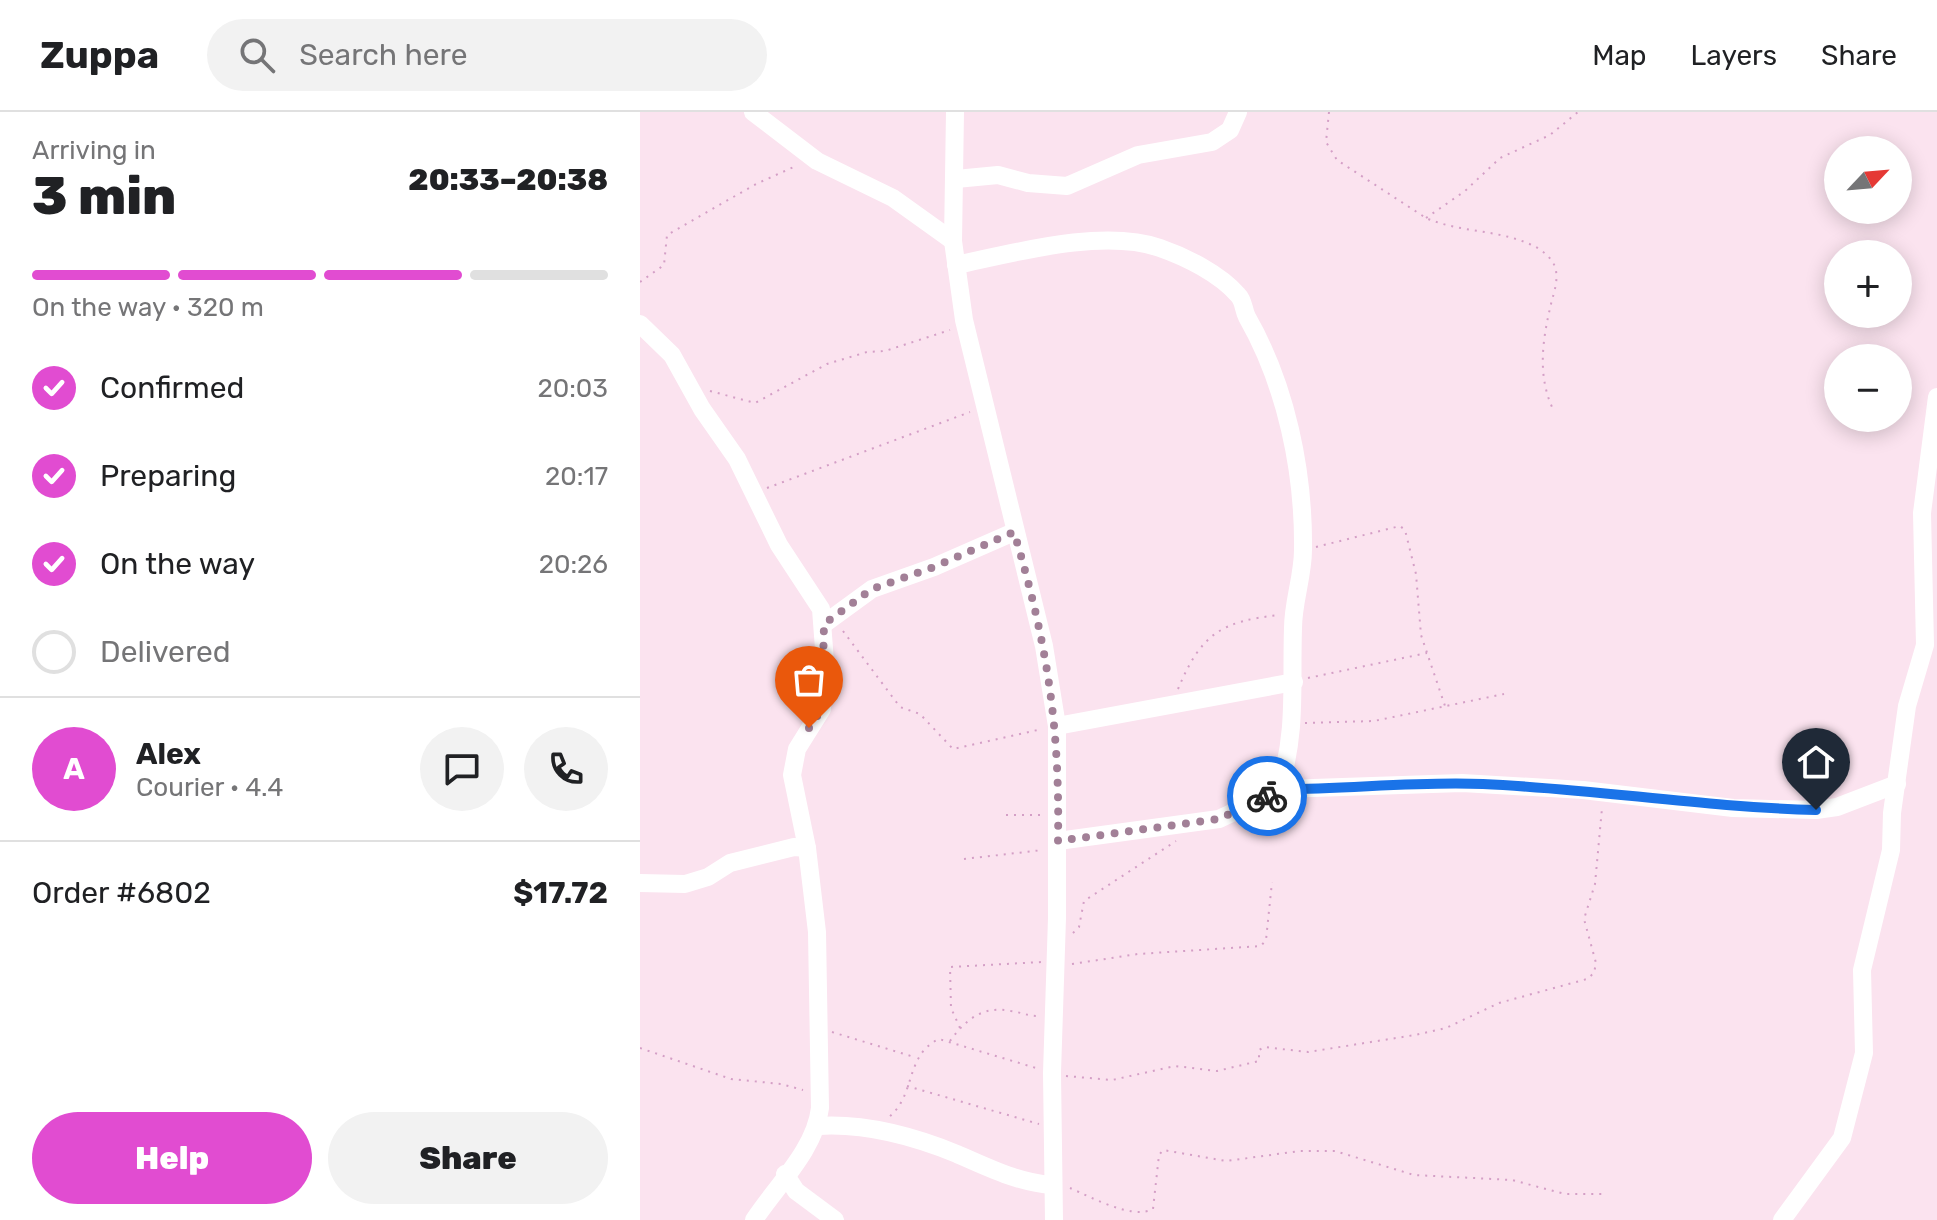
<!DOCTYPE html>
<meta charset="utf-8">
<style>
body{margin:0;font-family:Rubik,sans-serif;background:#f2f2f2;color:#202124;height:100vh;display:flex;flex-direction:column;font-size:30px;white-space:nowrap}
*{box-sizing:border-box;margin:0}
p{font-size:26px;color:#757577}
.icon{flex:none;width:44px;height:44px;fill:none;stroke:currentColor;stroke-width:2;stroke-linecap:round;stroke-linejoin:round}
.map{position:relative;flex:1;overflow:hidden}
.panel{display:flex;flex-direction:column;background:#fff;width:640px}
.panel>*{flex:none}
.needle{width:52px;rotate:64deg}
.buttons{position:absolute;left:1184px;top:24px;display:grid;gap:16px}
.buttons a{display:grid;place-items:center;width:88px;height:88px;border-radius:50%;background:#fff;box-shadow:0 4px 20px #0003;font-size:40px}
.pin{position:absolute;display:grid;place-items:center;width:68px;height:68px;color:#fff;margin:-82px -34px;border-radius:50% 50% 50% 0;rotate:-45deg;box-shadow:0 0 8px #0007}
.pin .icon{rotate:45deg}
.courier{position:absolute;display:grid;place-items:center;width:80px;height:80px;margin:-40px;border:6px solid #1a73e8;border-radius:50%;background:#fff;color:#222;box-shadow:0 2px 10px #0007}
.overview em{font-style:normal;font-weight:800}
.overview div{display:flex;flex-direction:column-reverse}
.overview{display:flex;align-items:center;justify-content:space-between;height:136px;padding:0 32px}
h1{font-size:52px;font-weight:800;line-height:60px}
.bar{display:grid;grid-template-columns:repeat(4,1fr);gap:12px 8px;align-content:center;height:96px;padding:0 32px}
.bar i{height:10px;border-radius:6px;background:#e0e0e0}
.bar .selected{background:#e14cd1}
.bar p{grid-column:span 4}
.line{display:flex;align-items:center;gap:20px;padding:0 32px;border-top:2px solid #e0e0e0}
.line div{flex:1}
.round{display:grid;place-items:center;flex:none;width:84px;height:84px;border-radius:42px;background:#f2f2f2}
ol{padding:0 32px;list-style:none}
li{display:flex;align-items:center;gap:24px;height:88px}
li p{margin-inline-start:auto}
li .icon{padding:8px;border-radius:50%;background:#e14cd1;color:#fff;stroke-width:4}
li:last-child{color:#757577}
li i{width:44px;height:44px;border:4px solid #e0e0e0;border-radius:50%}
.button{display:flex;gap:16px;margin-top:auto;padding:16px 32px}
.button a{flex:1;height:92px;border-radius:48px;background:#e14cd1;color:#fff;font-size:32px;font-weight:800;line-height:92px;text-align:center}
.button a+a{background:#f2f2f2;color:#202124}
header{display:flex;align-items:center;gap:48px;box-sizing:border-box;height:112px;padding:0 40px;background:#fff;border-bottom:2px solid #e0e0e0}
header strong{font-size:38px}
nav{display:flex;gap:44px;margin-inline-start:auto;font-size:28px}
.search{width:560px;height:72px;background:#f2f2f2;display:flex;align-items:center;gap:20px;box-sizing:border-box;padding:0 28px;border-radius:44px;color:#757577;font-size:30px}
main{display:flex;flex:1;min-height:0}
.map>svg:first-child{display:block}
.lines{fill:none;stroke-linecap:round;stroke-linejoin:round}
.path{stroke:#d49fc6;stroke-width:2;stroke-dasharray:2 6;stroke-linecap:butt}
.minor{stroke:#fff;stroke-width:18}
.done{stroke:#a28097;stroke-width:8;stroke-dasharray:0 14.4}
.route{stroke:#1a73e8;stroke-width:10}
</style>
<header>
<strong>Zuppa</strong>
<div class="search"><svg class="icon" aria-label="search" viewBox="0 0 24 24"><circle cx="10" cy="10" r="6"/><path d="M15 15l6 6"/></svg>Search here</div>
<nav><a>Map</a><a>Layers</a><a>Share</a></nav>
</header>
<main>
<section class="panel">
<div class="overview"><div><h1>3 min</h1><p>Arriving in</p></div><em>20:33–20:38</em></div>
<div class="bar"><i class="selected"></i><i class="selected"></i><i class="selected"></i><i></i><p>On the way · 320 m</p></div>
<ol>
<li><svg class="icon" aria-label="check" viewBox="0 0 24 24"><path d="M5 12l5 5 9-10"/></svg>Confirmed<p>20:03</p></li>
<li><svg class="icon" aria-label="check" viewBox="0 0 24 24"><path d="M5 12l5 5 9-10"/></svg>Preparing<p>20:17</p></li>
<li><svg class="icon" aria-label="check" viewBox="0 0 24 24"><path d="M5 12l5 5 9-10"/></svg>On the way<p>20:26</p></li>
<li><i></i>Delivered</li>
</ol>
<div class="line" style="height:144px"><b class="round" style="background:#e14cd1;color:#fff">A</b><div><b>Alex</b><p>Courier · 4.4</p></div><a class="round"><svg class="icon" aria-label="chat" viewBox="0 0 24 24"><path d="M4 5h16v11H9l-5 4z"/></svg></a><a class="round"><svg class="icon" aria-label="phone" viewBox="0 0 24 24"><path d="M5 4h4l2 5-3 2q2 4 5 5l2-3 5 2v4C11 20 4 13 5 4z"/></svg></a></div>
<div class="line" style="height:104px"><div>Order #6802</div><b>$17.72</b></div>
<div class="button"><a>Help</a><a>Share</a></div>
</section>
<div class="map">
<svg width="1297" height="1108" viewBox="0 0 1297 1108">
<rect width="100%" height="100%" fill="#fbe3ef"/>
<g class="lines">
<g class="path">
<path d="M689,0L686,30L697,48L786,106C820,121 859,117 894,134C902,138 912,146 915,155C919,167 914,180 911,192C903,226 897,261 912,295"/>
<path d="M786,106L825,79L860,46L910,23L938,0"/>
<path d="M0,170L24,153L27,123L116,72L156,54"/>
<path d="M70,279L115,291L187,252L227,240L245,239L310,218"/>
<path d="M127,376L330,300"/>
<path d="M676,435L760,414L765,418L776,462L781,523L805,594"/>
<path d="M203,519L260,595L280,602L313,637L402,617"/>
<path d="M668,566L787,541"/>
<path d="M538,577C561,522 581,509 640,503"/>
<path d="M665,611L734,609L864,582"/>
<path d="M366,703H401"/>
<path d="M324,747L403,738"/>
<path d="M433,821L439,815L444,789L536,729"/>
<path d="M432,852L498,842L621,834L626,828L632,770"/>
<path d="M320,916L311,896L310,855L402,850"/>
<path d="M192,920L274,945"/>
<path d="M310,929C325,908 343,893 371,899C380,900 388,904 397,904"/>
<path d="M0,936L91,967L141,972L163,978"/>
<path d="M426,964L472,968L535,954L577,959L619,949V938L624,935L668,940L775,923L806,916L859,891L947,867L954,861L956,851L944,807L955,772L962,696"/>
<path d="M267,974L399,1012"/>
<path d="M250,1004C276,982 265,943 299,927L396,956"/>
<path d="M430,1076C451,1085 492,1108 513,1097L519,1043L523,1038L586,1049L660,1039H695L774,1063L872,1068L925,1082H962"/>
</g>
<g class="minor">
<path d="M113,0L177,49L253,86L313,129"/>
<path d="M315,0L313,129L324,208L404,534L417,614V806L412,961L414,1108"/>
<path d="M316,67L358,63L388,71L427,74L498,43L572,30L590,18L598,0"/>
<path d="M316,153C374,141 463,116 520,136C546,145 580,162 598,183C604,189 603,197 607,205C646,273 664,359 663,438C663,464 653,490 653,516C651,577 657,618 639,678"/>
<path d="M0,212L32,243L62,297L97,347L139,433L181,497L185,550L182,597L157,637L152,663L167,736L177,820L180,996C175,1038 137,1073 114,1108"/>
<path d="M184,512L232,477L294,455L374,420"/>
<path d="M417,614L654,570"/>
<path d="M418,729L579,707L643,677L822,671L943,678L1093,696L1176,698L1197,695L1257,672"/>
<path d="M0,771L45,772L68,765L90,751L154,735L167,736"/>
<path d="M178,1014C225,1011 273,1024 317,1042C349,1056 377,1070 411,1073"/>
<path d="M145,1062L156,1079L195,1108"/>
<path d="M1142,1108L1202,1026L1224,941L1222,858L1251,738L1252,701L1267,594L1285,533L1282,401L1297,285"/>
</g>
</g>
<g class="lines">
<path class="done" d="M169,616L182,597L184,512L232,477L294,455L374,420C407,530 420,614 418,729L579,707L627,684"/>
<path class="route" d="M627,684L643,677C710,677 777,669 843,672C955,677 1064,695 1176,698"/>
</g>
</svg>
<div class="buttons">
<a><svg class="needle" viewBox="-14 -14 28 28"><path d="M0-13l5 13h-10z" fill="#e53935"/><path d="M0 13l5-13h-10z" fill="#757577"/></svg></a>
<a>+</a>
<a>−</a>
</div>
<div class="pin" style="left:169px;top:616px;background:#ea580c"><svg class="icon" aria-label="bag" viewBox="0 0 24 24"><path d="M5 8h14l-1 12H6zM9 8a3 3 0 0 1 6 0"/></svg></div>
<div class="pin" style="left:1176px;top:698px;background:#1f2937"><svg class="icon" aria-label="home" viewBox="0 0 24 24"><path d="M3 11l9-7 9 7M6 9v11h12V9"/></svg></div>
<div class="courier" style="left:627px;top:684px"><svg class="icon" aria-label="bike" viewBox="0 0 24 24"><circle cx="6" cy="16" r="4"/><circle cx="18" cy="16" r="4"/><path d="M6 16l4-8h5l3 8M10 8l3 8H6M13 5h3"/></svg></div>
</div>
</main>
